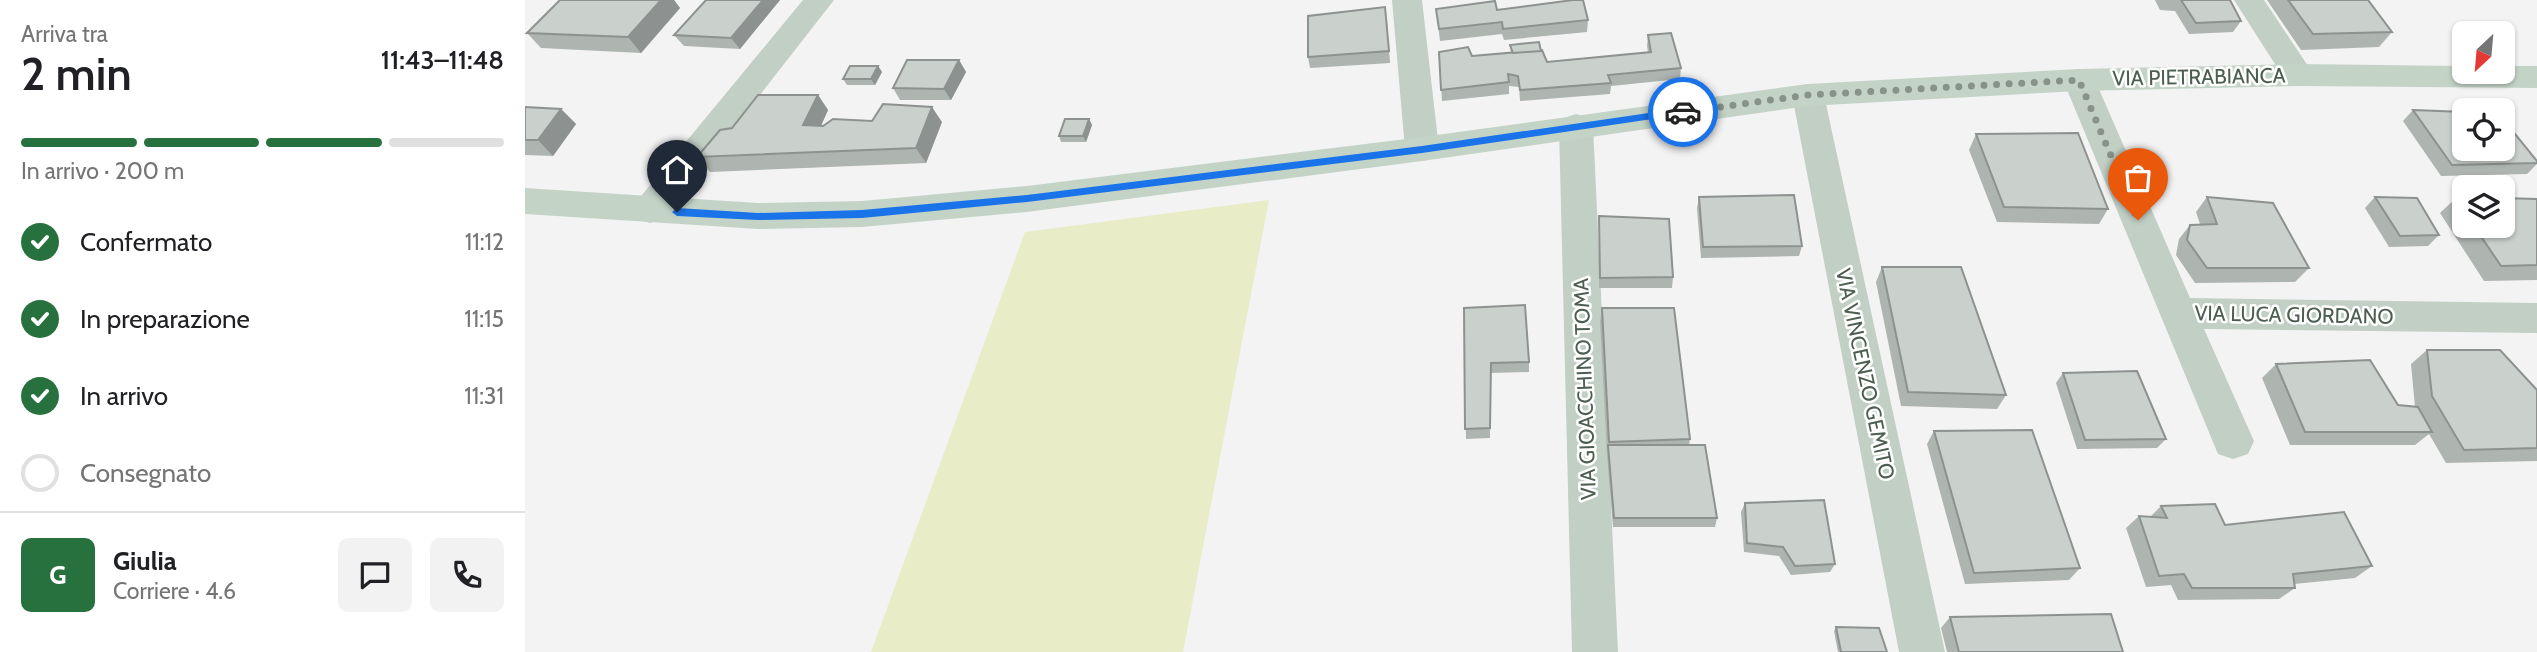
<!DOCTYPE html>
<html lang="it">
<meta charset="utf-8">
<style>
body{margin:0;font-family:Cabin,sans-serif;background:#f2f2f2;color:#202124;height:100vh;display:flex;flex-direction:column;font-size:26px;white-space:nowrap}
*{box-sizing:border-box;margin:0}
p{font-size:23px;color:#757577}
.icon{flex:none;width:38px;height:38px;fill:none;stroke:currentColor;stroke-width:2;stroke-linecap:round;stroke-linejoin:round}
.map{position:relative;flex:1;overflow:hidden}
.panel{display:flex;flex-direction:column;background:#fff;width:525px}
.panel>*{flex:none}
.needle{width:46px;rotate:206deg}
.tools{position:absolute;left:1927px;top:21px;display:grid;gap:14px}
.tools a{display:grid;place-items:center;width:63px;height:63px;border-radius:10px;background:#fff;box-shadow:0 2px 5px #0004;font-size:35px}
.pin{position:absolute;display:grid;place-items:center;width:60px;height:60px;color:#fff;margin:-72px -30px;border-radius:50% 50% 50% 0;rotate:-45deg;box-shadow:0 0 7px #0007}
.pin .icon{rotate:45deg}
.courier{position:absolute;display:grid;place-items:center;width:70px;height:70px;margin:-35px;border:5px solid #1a73e8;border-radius:50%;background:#fff;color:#222;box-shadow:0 2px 9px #0007}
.overview em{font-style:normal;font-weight:600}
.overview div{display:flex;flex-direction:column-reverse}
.overview{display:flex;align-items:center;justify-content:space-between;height:119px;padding:0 21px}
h1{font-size:46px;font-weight:600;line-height:52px}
.bar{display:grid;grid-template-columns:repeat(4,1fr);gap:10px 7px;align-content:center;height:84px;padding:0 21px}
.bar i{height:9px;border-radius:5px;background:#e0e0e0}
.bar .current{background:#27713f}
.bar p{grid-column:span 4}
.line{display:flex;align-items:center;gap:18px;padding:0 21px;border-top:2px solid #e0e0e0}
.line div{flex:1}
.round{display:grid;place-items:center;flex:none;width:74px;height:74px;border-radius:10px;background:#f2f2f2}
ol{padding:0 21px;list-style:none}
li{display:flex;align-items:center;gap:21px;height:77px}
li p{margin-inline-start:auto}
li .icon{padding:7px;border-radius:50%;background:#27713f;color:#fff;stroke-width:4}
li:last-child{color:#757577}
li i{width:38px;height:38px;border:4px solid #e0e0e0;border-radius:50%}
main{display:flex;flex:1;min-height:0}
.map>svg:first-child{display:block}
.green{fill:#e8ecc7}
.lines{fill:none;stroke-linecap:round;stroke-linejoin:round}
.street{fill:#c2cfc5;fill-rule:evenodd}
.secondary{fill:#c3d4c7;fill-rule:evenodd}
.wall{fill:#aeb4b0}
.shaded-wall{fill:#8d9290}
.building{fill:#cad1cd;stroke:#8d9290;stroke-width:2}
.route{fill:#1a73e8}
.done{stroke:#879289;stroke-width:7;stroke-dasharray:0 12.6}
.labels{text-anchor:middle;stroke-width:5;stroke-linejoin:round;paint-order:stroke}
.street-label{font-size:21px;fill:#4c5e50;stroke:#fff}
</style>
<main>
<section class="panel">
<div class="overview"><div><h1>2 min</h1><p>Arriva tra</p></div><em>11:43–11:48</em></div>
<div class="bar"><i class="current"></i><i class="current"></i><i class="current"></i><i></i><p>In arrivo · 200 m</p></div>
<ol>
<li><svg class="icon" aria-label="check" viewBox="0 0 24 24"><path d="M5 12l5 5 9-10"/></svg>Confermato<p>11:12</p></li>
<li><svg class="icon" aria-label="check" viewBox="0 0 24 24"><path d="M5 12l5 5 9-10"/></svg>In preparazione<p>11:15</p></li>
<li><svg class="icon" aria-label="check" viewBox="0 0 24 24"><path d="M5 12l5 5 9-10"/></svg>In arrivo<p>11:31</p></li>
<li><i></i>Consegnato</li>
</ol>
<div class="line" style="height:126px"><b class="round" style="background:#27713f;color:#fff">G</b><div><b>Giulia</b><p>Corriere · 4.6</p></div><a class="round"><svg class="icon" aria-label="chat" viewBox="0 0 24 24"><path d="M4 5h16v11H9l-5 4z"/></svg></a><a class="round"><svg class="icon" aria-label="phone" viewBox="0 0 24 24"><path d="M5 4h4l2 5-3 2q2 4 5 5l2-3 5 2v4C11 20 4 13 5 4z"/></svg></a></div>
</section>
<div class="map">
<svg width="2012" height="652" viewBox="0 0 2012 652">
<rect width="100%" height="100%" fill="#f4f3f4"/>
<path class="green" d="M744,200L658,652H346L500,232Z"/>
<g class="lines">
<g class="street">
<path d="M278,0H309L138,219L125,223L112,219L107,210L112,201Z"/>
<path d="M867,0H897L914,149L909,158L897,161L885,158L880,149Z"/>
<path d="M1709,0H1739L1789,75L1784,83L1773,86L1762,83Z"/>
<path d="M1554,69L1565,72L1570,80L1665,298L2012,303V333L1679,329L1729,441L1723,454L1708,459L1693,454L1538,80L1543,72Z"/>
<path d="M1283,84L1295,87L1299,95L1420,652H1374L1267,95L1271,87Z"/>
<path d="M1051,114L1063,118L1068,126L1093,652H1047L1034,126L1039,118Z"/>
</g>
<path class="secondary" d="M1773,64L1939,66V72H1978V66H2012V88L1773,86L1554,91L1283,106L897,161L502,212L337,227L233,229L0,214V188L233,203L337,201L502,186L897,137L1283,84L1554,69Z"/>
</g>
<g class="wall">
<path d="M35,0H149L155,8L116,53L16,48L2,33Z"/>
<path d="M181,0H255L215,49L159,46L149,35Z"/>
<path d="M1630,0H1705L1716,21L1708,32L1664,34L1650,11L1635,10Z"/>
<path d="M1742,0H1843L1867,32L1854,47L1776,50Z"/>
<path d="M911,9L972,10L1063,20L1062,32L979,40L977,34L915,41Z"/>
<path d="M862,19L865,63L785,68L783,57Z"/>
<path d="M1123,35L1156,68L1155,79L1086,86L1085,94L995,101L994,87L984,86V94L917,101L914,52L947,56L986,53L985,45L1016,51L1022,62L1123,52L1122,46Z"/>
<path d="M434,60L441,72L426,100H375L368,88Z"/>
<path d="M353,66L357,72L350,85H322L318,79Z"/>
<path d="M293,95L303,110L296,126L347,121L417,122L401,163L185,172L172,157L207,128Z"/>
<path d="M0,107L36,109L51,124L28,156L0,155Z"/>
<path d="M1888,110L2012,161V164L2002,174L1916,176L1878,121Z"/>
<path d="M564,119L567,125L561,142H536L534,136Z"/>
<path d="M1451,134L1583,209L1574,224L1472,222L1444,150Z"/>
<path d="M1174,197L1277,246L1274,256L1176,258L1172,208Z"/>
<path d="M1682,197L1784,268L1770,282L1670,283L1651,255L1654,239L1665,225L1675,224L1671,212Z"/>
<path d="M1850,197L1914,235L1903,246L1864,247L1840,208Z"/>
<path d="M1931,198H1939V226H1978L2012,199V280L1959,281L1915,213Z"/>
<path d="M1074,216L1148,277L1147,288H1074Z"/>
<path d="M1357,267L1481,395L1472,409L1376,406L1351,282Z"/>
<path d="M939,308L1004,362V372L966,373L965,438L941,439Z"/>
<path d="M1077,308L1165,439L1164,445L1192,518L1190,527H1088L1082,455L1075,322Z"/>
<path d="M1902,350L2012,390V461L1921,463L1904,434L1890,445H1765L1737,378L1751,364L1873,405L1890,407L1886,364Z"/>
<path d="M1538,373L1641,439L1632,448L1552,449L1531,383Z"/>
<path d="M1409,431L1555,568L1544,580L1440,584L1402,444Z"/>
<path d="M1220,503L1310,564L1305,572L1266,575L1254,556L1219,552L1216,512Z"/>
<path d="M1636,506L1700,525L1847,566L1830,578L1769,584L1770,588L1754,599L1653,600L1646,585L1621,587L1601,528L1614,516L1625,517Z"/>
<path d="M1425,617L1598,652H1422L1416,628Z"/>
<path d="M1311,627L1362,652H1313L1309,631Z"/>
</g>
<g class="shaded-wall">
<path d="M136,0H149L155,8L116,53L103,37Z"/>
<path d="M238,0H255L215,49L206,38Z"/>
<path d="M434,60L441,72L426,100L419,89Z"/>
<path d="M353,66L357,72L350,85L346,79Z"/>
<path d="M293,95L303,110L289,141L278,125Z"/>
<path d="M407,107L417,122L401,163L391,148Z"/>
<path d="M36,109L51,124L28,156L13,140Z"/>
<path d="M564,119L567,125L561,142L558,136Z"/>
</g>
<g class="building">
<path d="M35,0H136L103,37L2,33Z"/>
<path d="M181,0H238L206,38L149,35Z"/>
<path d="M1048,0H1058L1063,20L978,29L977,22L914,29L911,9L970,1L972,10Z"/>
<path d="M1656,0H1705L1716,21L1671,23Z"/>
<path d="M1763,0H1843L1867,32L1788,34Z"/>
<path d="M860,7L864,51L783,57V16Z"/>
<path d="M1146,33L1156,68L1083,75L1086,83L995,90L993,76L983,74L984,82L916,90L914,52L943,47L947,56L1017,50L1022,62L1126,52L1123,35Z"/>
<path d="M1014,42L1016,51L988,53L985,45Z"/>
<path d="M382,60H434L419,89L368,88Z"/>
<path d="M325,66H353L346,79H318Z"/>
<path d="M233,95H293L278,125L298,126L308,119L347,121L358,104L407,107L391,148L172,157L195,130L207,128Z"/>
<path d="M0,107L36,109L13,140H0Z"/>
<path d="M1888,110L1939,112V149H1978V119L2012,161V163L1927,165Z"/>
<path d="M540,119H564L558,136H534Z"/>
<path d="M1553,133L1583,209L1479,207L1451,134Z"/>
<path d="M1269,195L1277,246L1178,247L1174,197Z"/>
<path d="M1682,197L1748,203L1784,268H1682L1662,240L1665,225L1692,224Z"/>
<path d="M1850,197L1892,198L1914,235L1875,236Z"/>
<path d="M1931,198H1939V211Z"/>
<path d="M1978,198L2012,199V265L1976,266L1949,226H1978Z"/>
<path d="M1074,216L1144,219L1148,277L1075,278Z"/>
<path d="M1357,267H1436L1481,395L1383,392Z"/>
<path d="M1000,305L1004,362L966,363L965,428L940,429L939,308Z"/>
<path d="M1077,308H1149L1165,439L1084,442Z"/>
<path d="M1902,350H1975L2012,390V448L1939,450L1907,396Z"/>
<path d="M1845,360L1873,405L1893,407L1907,432H1780L1751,364Z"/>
<path d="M1612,371L1641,439L1560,440L1538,373Z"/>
<path d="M1507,430L1555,568L1449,573L1409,431Z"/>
<path d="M1083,445H1180L1192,518H1089Z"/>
<path d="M1299,500L1310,564L1270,566L1258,547L1222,543L1220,503Z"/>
<path d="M1690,504L1700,525L1819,512L1847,566L1768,574L1770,588H1667L1659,574L1634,576L1614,516L1642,518L1636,506Z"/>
<path d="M1586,614L1598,652H1434L1425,617Z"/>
<path d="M1311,627L1354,628L1362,652H1316Z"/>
</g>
<path class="route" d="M1158,108L1163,112L1161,114L897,153L502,202L337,218L233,220L152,216L147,212L152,208L233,213L337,210L502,195L897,146Z"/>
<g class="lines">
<path class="done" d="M1158,112L1283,95L1554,80L1613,220"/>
</g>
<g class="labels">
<g class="street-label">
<text transform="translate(1674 77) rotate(-1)" y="7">VIA PIETRABIANCA</text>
<text transform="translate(1769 315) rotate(1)" y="7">VIA LUCA GIORDANO</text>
<text transform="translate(1340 374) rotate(78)" y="7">VIA VINCENZO GEMITO</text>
<text transform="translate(1060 389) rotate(-92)" y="7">VIA GIOACCHINO TOMA</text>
</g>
</g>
</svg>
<div class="tools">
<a><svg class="needle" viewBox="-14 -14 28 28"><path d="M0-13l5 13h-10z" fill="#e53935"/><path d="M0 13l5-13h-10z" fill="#757577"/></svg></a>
<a><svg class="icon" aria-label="locate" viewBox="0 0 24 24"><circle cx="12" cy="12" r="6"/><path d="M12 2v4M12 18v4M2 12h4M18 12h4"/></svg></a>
<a><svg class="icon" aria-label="layers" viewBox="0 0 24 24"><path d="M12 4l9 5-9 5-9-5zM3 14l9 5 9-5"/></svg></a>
</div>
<div class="pin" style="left:1613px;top:220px;background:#ea580c"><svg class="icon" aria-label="bag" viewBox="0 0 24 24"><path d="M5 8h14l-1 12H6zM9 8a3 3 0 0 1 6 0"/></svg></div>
<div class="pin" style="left:152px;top:212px;background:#1f2937"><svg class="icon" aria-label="home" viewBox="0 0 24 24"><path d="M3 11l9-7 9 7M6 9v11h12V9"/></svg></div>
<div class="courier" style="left:1158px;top:112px"><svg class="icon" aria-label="car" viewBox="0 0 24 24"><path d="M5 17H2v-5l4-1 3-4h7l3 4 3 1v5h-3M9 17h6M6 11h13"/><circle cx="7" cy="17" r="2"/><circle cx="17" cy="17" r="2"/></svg></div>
</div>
</main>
